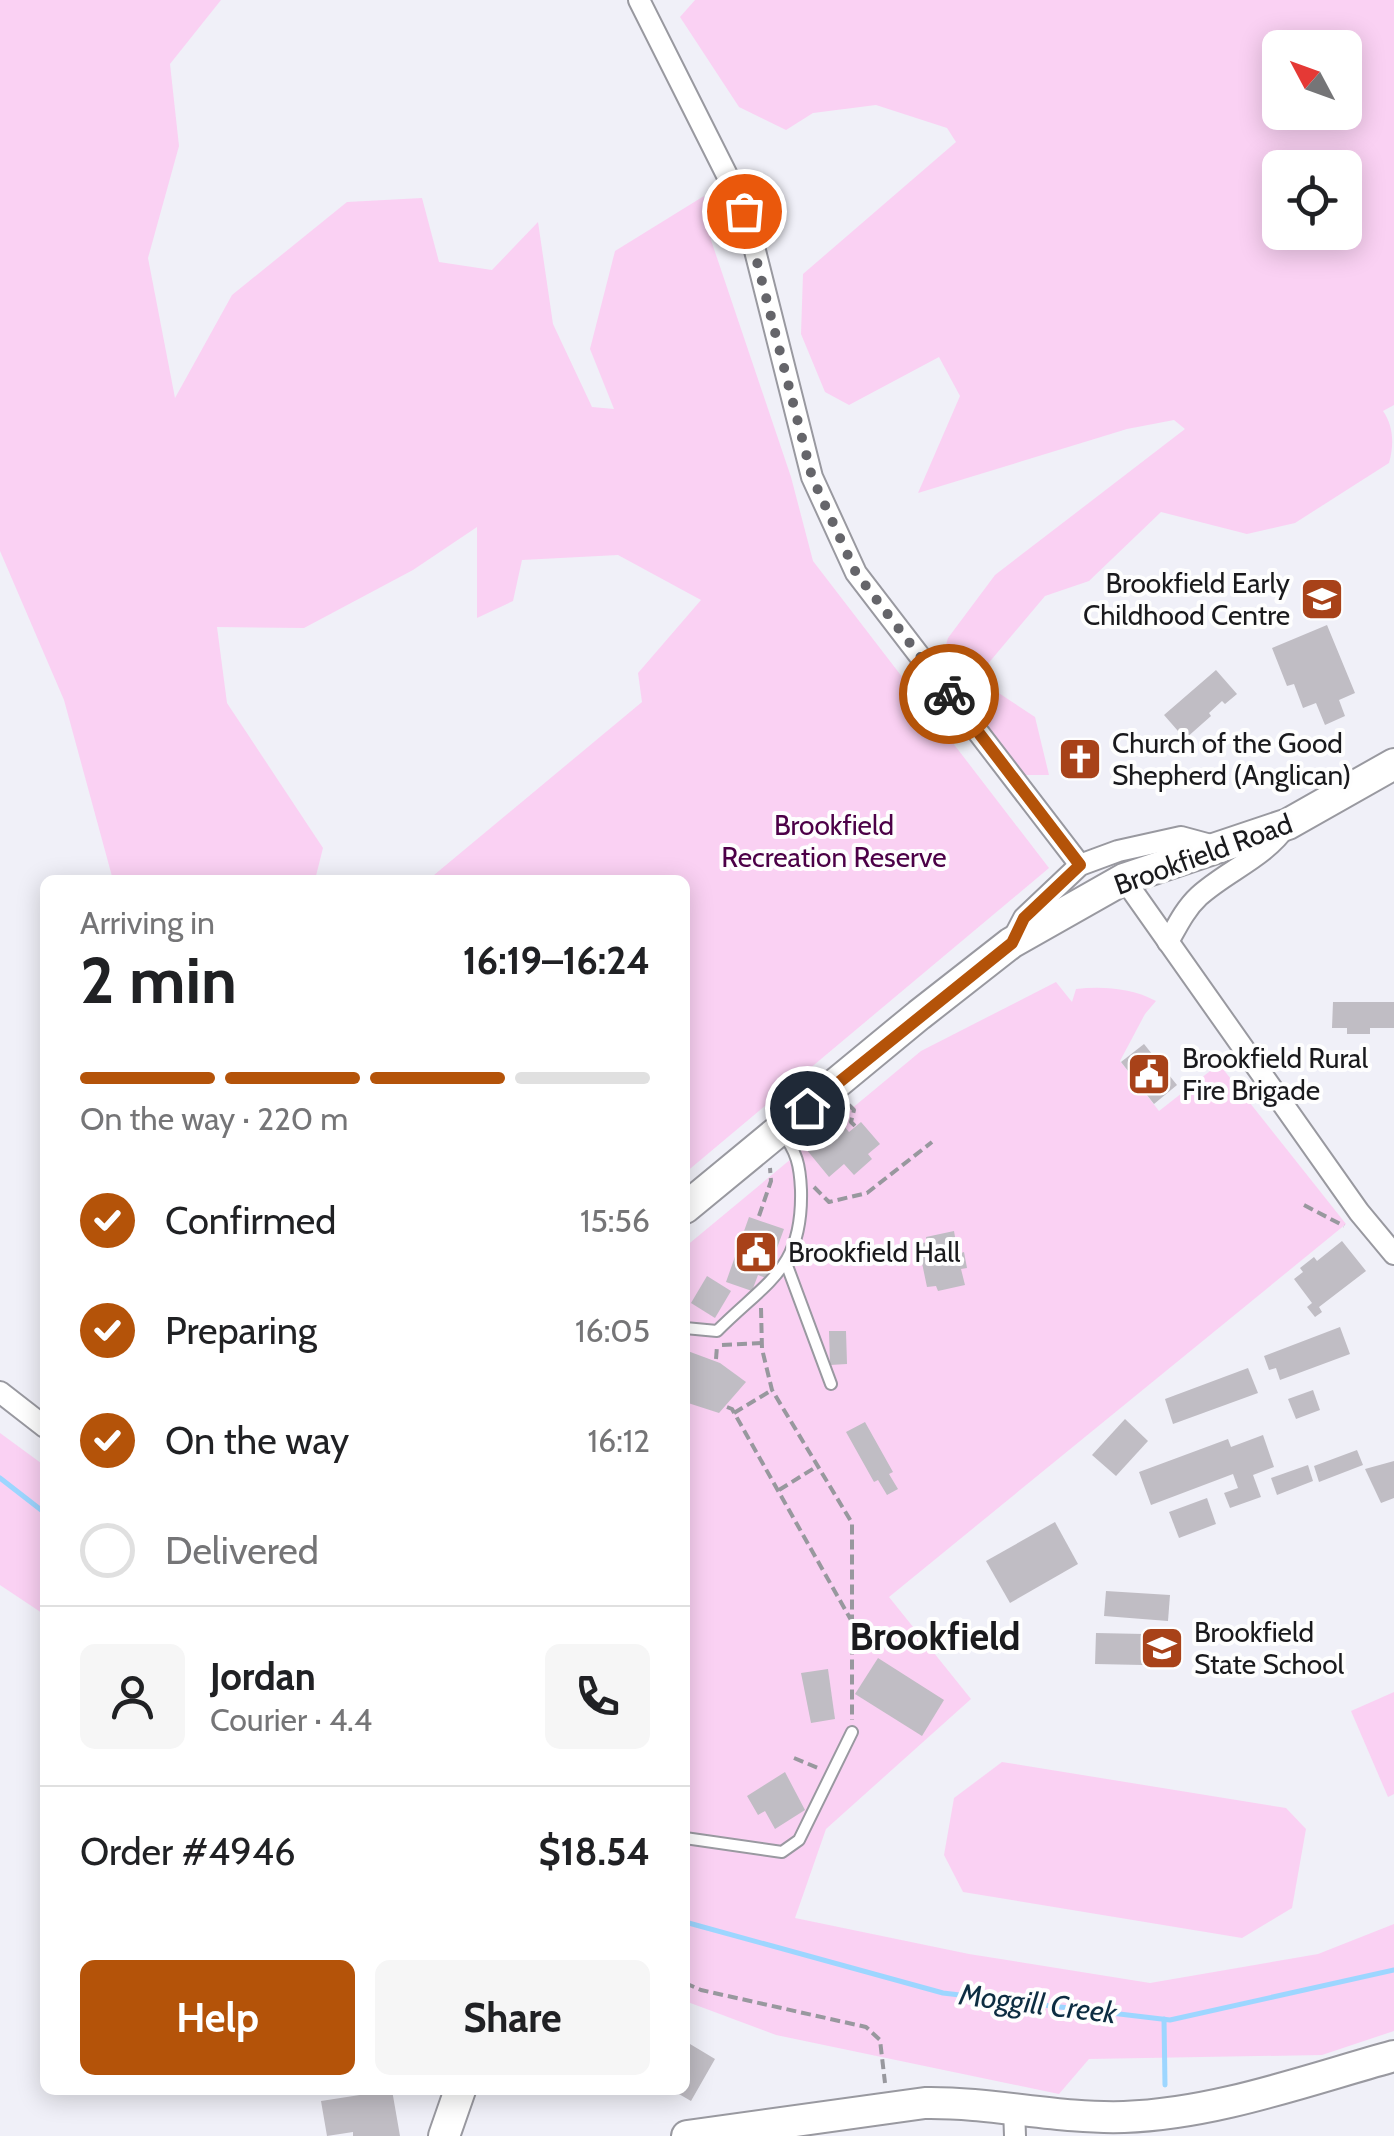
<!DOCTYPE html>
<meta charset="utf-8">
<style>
body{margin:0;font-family:Cabin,sans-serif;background:#f6f6f6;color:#202124;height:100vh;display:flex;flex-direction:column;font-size:38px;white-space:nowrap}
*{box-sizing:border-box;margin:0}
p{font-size:32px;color:#757577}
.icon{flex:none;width:55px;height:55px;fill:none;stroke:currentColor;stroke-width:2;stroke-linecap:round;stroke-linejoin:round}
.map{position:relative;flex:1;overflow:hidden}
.side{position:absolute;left:40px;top:875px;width:650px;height:1220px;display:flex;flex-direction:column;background:#fff;border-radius:15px;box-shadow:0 5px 25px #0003}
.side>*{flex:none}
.needle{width:65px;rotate:311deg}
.tools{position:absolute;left:1262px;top:30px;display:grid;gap:20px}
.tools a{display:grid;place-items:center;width:100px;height:100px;border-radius:15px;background:#fff;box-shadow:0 5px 25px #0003;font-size:50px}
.pin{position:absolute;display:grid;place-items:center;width:85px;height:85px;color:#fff;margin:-42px;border:5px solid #fff;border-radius:50%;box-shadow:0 2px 10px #0007}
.courier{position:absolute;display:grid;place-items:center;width:100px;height:100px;margin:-50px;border:8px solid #b45309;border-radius:50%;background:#fff;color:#222;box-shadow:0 2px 12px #0007}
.summary em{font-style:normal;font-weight:700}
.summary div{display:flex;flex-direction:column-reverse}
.summary{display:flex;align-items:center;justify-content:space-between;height:170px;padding:0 40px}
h1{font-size:65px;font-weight:700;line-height:75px}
.bar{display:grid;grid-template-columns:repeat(4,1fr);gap:15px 10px;align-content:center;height:120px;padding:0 40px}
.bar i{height:12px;border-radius:8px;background:#e0e0e0}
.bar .selected{background:#b45309}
.bar p{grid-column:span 4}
.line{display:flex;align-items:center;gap:25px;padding:0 40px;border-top:2px solid #e0e0e0}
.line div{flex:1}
.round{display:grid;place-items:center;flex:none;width:105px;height:105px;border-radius:15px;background:#f6f6f6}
ol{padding:0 40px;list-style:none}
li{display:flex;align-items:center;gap:30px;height:110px}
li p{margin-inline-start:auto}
li .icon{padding:10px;border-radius:50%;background:#b45309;color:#fff;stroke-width:4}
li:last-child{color:#757577}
li i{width:55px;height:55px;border:5px solid #e0e0e0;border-radius:50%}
.cta{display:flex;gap:20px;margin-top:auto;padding:20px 40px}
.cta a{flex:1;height:115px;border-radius:15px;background:#b45309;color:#fff;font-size:40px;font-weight:700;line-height:115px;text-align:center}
.cta a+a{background:#f6f6f6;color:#202124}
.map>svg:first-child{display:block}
.green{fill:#fad1f3;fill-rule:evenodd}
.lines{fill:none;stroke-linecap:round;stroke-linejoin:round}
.stream{stroke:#9dd6ff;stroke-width:5}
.building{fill:#c0bdc4}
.service-casing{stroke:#9999a0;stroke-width:14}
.minor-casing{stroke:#9999a0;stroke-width:24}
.secondary-casing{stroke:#9999a0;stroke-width:34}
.path{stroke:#98989e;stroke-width:4;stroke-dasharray:10 5;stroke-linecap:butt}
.service{stroke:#fff;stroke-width:10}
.minor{stroke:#fff;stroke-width:20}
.secondary{stroke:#fff;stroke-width:30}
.done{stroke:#65656a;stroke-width:10;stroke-dasharray:0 18}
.route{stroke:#b45309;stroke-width:12}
.labels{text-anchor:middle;stroke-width:8;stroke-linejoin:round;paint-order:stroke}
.poi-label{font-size:28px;fill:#1a1a1d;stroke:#fefefe;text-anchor:start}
.park-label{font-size:28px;fill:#4c0047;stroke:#fefefe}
.street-label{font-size:28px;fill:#1a1a1d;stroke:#fefefe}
.water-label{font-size:30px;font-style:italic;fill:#0d2d42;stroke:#fefefe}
.district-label{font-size:38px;font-weight:bold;fill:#1a1a1d;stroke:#fefefe}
</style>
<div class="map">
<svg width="1394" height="2136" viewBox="0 0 1394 2136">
<rect width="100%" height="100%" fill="#f0f0f8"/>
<g class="green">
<path d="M0,0H221L170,64L179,146L148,258L175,398L232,295L347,202L422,198L439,262L492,270L538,222L553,324L592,407L614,409L590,349L615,251L704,196L711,240L791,477L813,561L1049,868L685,1173V880H428L642,702L638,673L701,600L618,555L522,560L513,601L477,618V527L413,570L304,628L217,627L227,703L323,848L315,880H113L64,700L0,551Z"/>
<path d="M695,0H1394V405L1383,411C1394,427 1394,445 1389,463L1295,523L1247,534L1161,512L1089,581L1045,596L976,678L1035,717L1049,775H1023L939,667L948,638L995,575L1185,429L1174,420L1127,429L918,493L960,396L939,357L849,405L825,392L801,334L803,274L956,142L947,128L876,105L813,113L786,130L739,107L680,17ZM1280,48H1345V112H1280ZM1280,168H1345V232H1280Z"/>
<path d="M1056,982L1072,1002L1076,989C1102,986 1132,988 1156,1001L1145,1014L1120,1061L1159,1111L1219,1064L1346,1224L889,1597L971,1699L826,1829L795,1918L969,1954L1150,1983L1318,1954L1394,1924V2031L1322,2055L1089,2059L1059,2094L776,2035L685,2001V1247L921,1051Z"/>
<path d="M0,1433L45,1466V1615L0,1585Z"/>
<path d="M1394,1692V1794L1388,1797L1351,1711Z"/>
<path d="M1002,1762L1286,1808L1306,1829L1292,1908L1242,1938L963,1892L944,1855L954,1798Z"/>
</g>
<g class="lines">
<g class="stream">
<path d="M0,1478L45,1513"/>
<path d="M685,1922L943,1993L1170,2020L1394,1970"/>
<path d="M1164,2019L1165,2085"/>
</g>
</g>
<g class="building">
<path d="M1327,625L1355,693L1339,700L1345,716L1325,725L1316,703L1303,708L1294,684L1287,686L1272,648Z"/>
<path d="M1216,670L1237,694L1225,704L1222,701L1209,713L1211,716L1185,739L1164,715Z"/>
<path d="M1086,742L1099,757L1074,777L1062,761Z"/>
<path d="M1333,1002H1394V1028H1370V1034H1347V1028H1332Z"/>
<path d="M1144,1044L1177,1085L1154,1104L1121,1062Z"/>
<path d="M839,1120L849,1132L861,1122L880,1144L868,1154L872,1159L854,1175L844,1164L829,1177L806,1149Z"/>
<path d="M749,1217L784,1229L766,1278L758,1275L752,1291L726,1282Z"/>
<path d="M954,1231L958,1254L964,1252L967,1268L961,1269L965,1285L938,1291L936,1286L927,1287L918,1244L927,1242L926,1237Z"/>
<path d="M1342,1241L1366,1271L1319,1307L1322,1312L1315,1317L1307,1307L1312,1303L1294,1279L1303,1272L1300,1268L1314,1257L1317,1261Z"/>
<path d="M707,1276L731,1291L715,1318L691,1303Z"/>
<path d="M1340,1327L1350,1354L1280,1380L1276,1368L1269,1370L1264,1356Z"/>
<path d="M829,1331H846L847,1364L830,1365Z"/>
<path d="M685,1350L720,1363L746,1382L719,1413L685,1402Z"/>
<path d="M1248,1368L1258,1393L1173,1424L1165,1399Z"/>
<path d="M1313,1390L1320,1410L1296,1419L1288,1399Z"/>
<path d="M1125,1419L1148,1441L1116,1476L1092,1455Z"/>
<path d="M865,1422L893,1472L889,1474L898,1489L887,1495L878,1480L874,1482L846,1432Z"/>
<path d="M1263,1435L1274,1467L1253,1475L1261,1497L1230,1508L1224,1493L1238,1488L1233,1474L1151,1505L1139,1472L1228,1439L1231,1447Z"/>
<path d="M1357,1450L1363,1465L1319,1482L1314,1466Z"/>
<path d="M1394,1461V1498L1381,1503L1365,1469Z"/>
<path d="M1308,1465L1313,1481L1277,1495L1271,1478Z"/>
<path d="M1207,1498L1216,1524L1179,1538L1169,1512Z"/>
<path d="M1055,1522L1078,1564L1010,1603L986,1561Z"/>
<path d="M1106,1591L1170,1595L1168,1621L1104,1616Z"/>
<path d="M1096,1633L1144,1634L1143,1665L1095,1664Z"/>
<path d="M878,1658L944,1700L922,1736L855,1694Z"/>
<path d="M828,1669L835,1719L811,1723L801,1673Z"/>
<path d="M785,1772L805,1810L775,1829L765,1811L758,1815L747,1796Z"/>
<path d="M685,2041L715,2059L691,2101L672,2090H685Z"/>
<path d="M392,2090L400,2136H353V2132L327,2136L321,2101Z"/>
</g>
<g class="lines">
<g class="service-casing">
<g id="service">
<path d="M786,1263L831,1384"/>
<path d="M685,1328L717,1331C768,1280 803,1269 801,1190C800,1166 797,1151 781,1132"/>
<path d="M685,1838L782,1852L799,1840L852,1732"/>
</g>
</g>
<g class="minor-casing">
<g id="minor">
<path d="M639,0L745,211L812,477L856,573L1080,865"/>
<path d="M1124,879L1359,1212L1394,1254"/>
<path d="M1012,941L1024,918L1080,865L1118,851L1181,837L1218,847"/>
<path d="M1168,942C1177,926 1185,909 1199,896C1228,870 1264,858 1287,825"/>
<path d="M0,1392L45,1427"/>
<path d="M1014,2108L1015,2136"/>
</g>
</g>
<g class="secondary-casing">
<g id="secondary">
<path d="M685,1208L919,1015L1011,943L1124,879L1288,824L1394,764"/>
<path d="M444,2136L460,2090"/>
<path d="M687,2136L925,2103C992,2102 1058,2119 1124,2117C1215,2114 1307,2080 1394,2056"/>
</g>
</g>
<g class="path">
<path d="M849,1105L854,1110L851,1122L855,1126"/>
<path d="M814,1187L829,1202L867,1193L932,1142"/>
<path d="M1304,1205L1344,1226"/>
<path d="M759,1216L771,1181L770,1168"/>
<path d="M761,1308L762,1349L772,1390L852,1523V1720"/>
<path d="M722,1345L762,1343"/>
<path d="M716,1359L717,1346"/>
<path d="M727,1407L732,1409L851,1620"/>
<path d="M734,1413L772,1390"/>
<path d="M779,1490L816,1467"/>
<path d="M794,1758L818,1768"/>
<path d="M685,1983L701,1990L866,2027L880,2040L885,2083"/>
</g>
<use href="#service" class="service"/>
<use href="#minor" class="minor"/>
<use href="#secondary" class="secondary"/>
</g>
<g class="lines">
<path class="done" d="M744,211L812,477L856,573L949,694"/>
<path class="route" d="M807,1108L1012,943L1024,918L1080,865L949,694"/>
</g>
<defs>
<g id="school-square" transform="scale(2.25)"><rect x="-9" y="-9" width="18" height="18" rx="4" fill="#a84219" stroke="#fefefe"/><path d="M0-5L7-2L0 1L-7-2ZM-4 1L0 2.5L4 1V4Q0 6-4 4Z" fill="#fff"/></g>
<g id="church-square" transform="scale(2.25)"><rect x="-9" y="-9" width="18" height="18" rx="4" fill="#a84219" stroke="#fefefe"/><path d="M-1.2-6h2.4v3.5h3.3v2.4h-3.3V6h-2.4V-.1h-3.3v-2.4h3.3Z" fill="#fff"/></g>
<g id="civic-square" transform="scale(2.25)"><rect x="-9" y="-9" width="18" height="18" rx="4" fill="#a84219" stroke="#fefefe"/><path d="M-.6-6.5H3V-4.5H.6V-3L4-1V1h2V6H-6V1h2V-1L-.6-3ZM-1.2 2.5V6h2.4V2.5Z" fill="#fff"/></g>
</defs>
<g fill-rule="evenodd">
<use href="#school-square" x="1322" y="599"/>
<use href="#church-square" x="1080" y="759"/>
<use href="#civic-square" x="1149" y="1074"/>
<use href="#civic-square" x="756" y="1252"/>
<use href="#school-square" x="1162" y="1648"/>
</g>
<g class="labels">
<g class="poi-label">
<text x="1290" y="593" text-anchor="end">Brookfield Early<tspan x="1290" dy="32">Childhood Centre</tspan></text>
<text x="1112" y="753">Church of the Good<tspan x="1112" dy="32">Shepherd (Anglican)</tspan></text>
<text x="1182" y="1068">Brookfield Rural<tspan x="1182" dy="32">Fire Brigade</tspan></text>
<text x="788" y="1262">Brookfield Hall</text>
<text x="1194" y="1642">Brookfield<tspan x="1194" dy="32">State School</tspan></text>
</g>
<g class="park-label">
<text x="834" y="835">Brookfield<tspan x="834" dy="32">Recreation Reserve</tspan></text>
</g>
<g class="street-label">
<text transform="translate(1203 854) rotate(-20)" y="10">Brookfield Road</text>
</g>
<g class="water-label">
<text transform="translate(1038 2004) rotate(7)" y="10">Moggill Creek</text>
</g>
<g class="district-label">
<text x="935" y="1650">Brookfield</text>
</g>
</g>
</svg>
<div class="tools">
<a><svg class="needle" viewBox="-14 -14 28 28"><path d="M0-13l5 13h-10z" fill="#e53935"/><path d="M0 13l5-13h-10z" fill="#757577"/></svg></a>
<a><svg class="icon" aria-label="locate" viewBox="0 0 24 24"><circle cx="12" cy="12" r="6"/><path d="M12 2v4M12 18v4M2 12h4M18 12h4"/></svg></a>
</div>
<div class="pin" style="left:744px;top:211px;background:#ea580c"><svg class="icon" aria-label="bag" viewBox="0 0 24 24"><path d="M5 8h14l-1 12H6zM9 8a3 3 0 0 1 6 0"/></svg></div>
<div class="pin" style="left:807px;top:1108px;background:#1f2937"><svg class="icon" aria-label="home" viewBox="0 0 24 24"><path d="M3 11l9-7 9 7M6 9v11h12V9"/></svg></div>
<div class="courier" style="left:949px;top:694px"><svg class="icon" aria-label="bike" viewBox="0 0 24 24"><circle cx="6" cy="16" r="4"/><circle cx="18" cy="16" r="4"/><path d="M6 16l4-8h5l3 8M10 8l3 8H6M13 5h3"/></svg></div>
<section class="side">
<div class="summary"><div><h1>2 min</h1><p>Arriving in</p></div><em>16:19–16:24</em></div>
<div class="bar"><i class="selected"></i><i class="selected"></i><i class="selected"></i><i></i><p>On the way · 220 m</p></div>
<ol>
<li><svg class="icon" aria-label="check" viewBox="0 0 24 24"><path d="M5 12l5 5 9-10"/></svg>Confirmed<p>15:56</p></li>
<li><svg class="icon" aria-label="check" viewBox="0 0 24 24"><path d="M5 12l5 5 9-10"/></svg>Preparing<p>16:05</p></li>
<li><svg class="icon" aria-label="check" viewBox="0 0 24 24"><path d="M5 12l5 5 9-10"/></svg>On the way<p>16:12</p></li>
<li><i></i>Delivered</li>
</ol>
<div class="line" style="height:180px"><a class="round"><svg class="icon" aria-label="person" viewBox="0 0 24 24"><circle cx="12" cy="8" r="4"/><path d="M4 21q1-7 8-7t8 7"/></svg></a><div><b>Jordan</b><p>Courier · 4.4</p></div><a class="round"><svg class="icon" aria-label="phone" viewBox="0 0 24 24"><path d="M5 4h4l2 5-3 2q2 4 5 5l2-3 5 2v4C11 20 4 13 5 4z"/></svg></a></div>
<div class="line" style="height:130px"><div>Order #4946</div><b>$18.54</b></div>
<div class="cta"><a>Help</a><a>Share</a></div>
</section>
</div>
